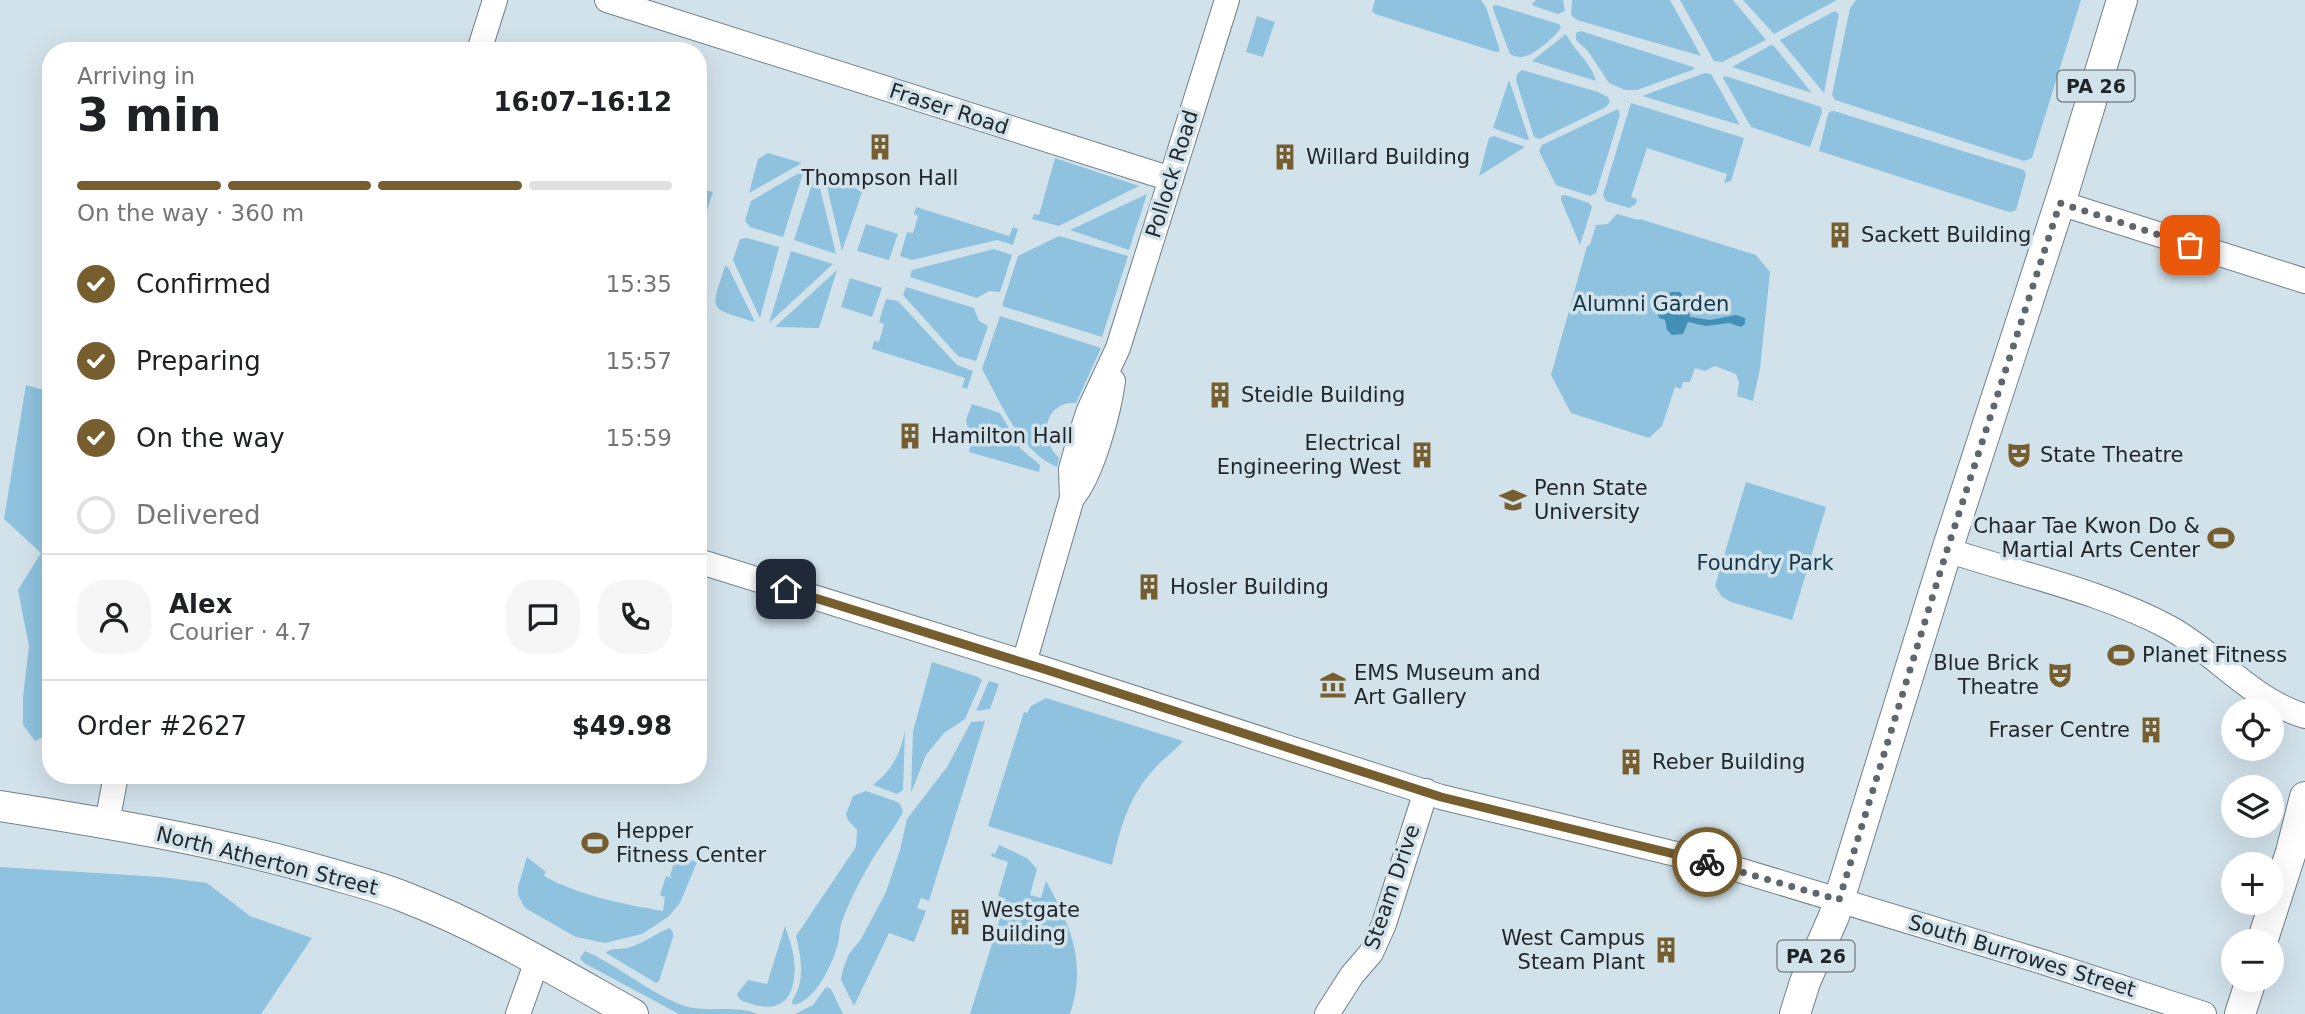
<!DOCTYPE html>
<meta charset="utf-8">
<style>
body{margin:0;font-family:"DejaVu Sans",sans-serif;background:#f6f6f6;color:#202124;height:100vh;display:flex;flex-direction:column;font-size:26px;white-space:nowrap}
*{box-sizing:border-box;margin:0}
p{font-size:23px;color:#757577}
.icon{flex:none;width:38px;height:38px;fill:none;stroke:currentColor;stroke-width:2;stroke-linecap:round;stroke-linejoin:round}
.map{position:relative;flex:1;overflow:hidden}
.drawer{position:absolute;left:42px;top:42px;width:665px;height:742px;display:flex;flex-direction:column;background:#fff;border-radius:28px;box-shadow:0 7px 28px #0002}
.drawer>*{flex:none}
.buttons{position:absolute;left:2221px;top:698px;display:grid;gap:14px}
.buttons a{display:grid;place-items:center;width:63px;height:63px;border-radius:50%;background:#fff;box-shadow:0 7px 28px #0002;font-size:35px}
.pin{position:absolute;display:grid;place-items:center;width:60px;height:60px;color:#fff;margin:-30px;border-radius:14px;box-shadow:0 4px 10px #0006}
.courier{position:absolute;display:grid;place-items:center;width:70px;height:70px;margin:-35px;border:5px solid #765e2f;border-radius:50%;background:#fff;color:#222;box-shadow:0 2px 9px #0007}
.headline em{font-style:normal;font-weight:600}
.headline div{display:flex;flex-direction:column-reverse}
.headline{display:flex;align-items:center;justify-content:space-between;height:119px;padding:0 35px}
h1{font-size:46px;font-weight:600;line-height:52px}
.bar{display:grid;grid-template-columns:repeat(4,1fr);gap:10px 7px;align-content:center;height:84px;padding:0 35px}
.bar i{height:9px;border-radius:5px;background:#e0e0e0}
.bar .selected{background:#765e2f}
.bar p{grid-column:span 4}
.line{display:flex;align-items:center;gap:18px;padding:0 35px;border-top:2px solid #e0e0e0}
.line div{flex:1}
.round{display:grid;place-items:center;flex:none;width:74px;height:74px;border-radius:28px;background:#f6f6f6}
ol{padding:0 35px;list-style:none}
li{display:flex;align-items:center;gap:21px;height:77px}
li p{margin-inline-start:auto}
li .icon{padding:7px;border-radius:50%;background:#765e2f;color:#fff;stroke-width:4}
li:last-child{color:#757577}
li i{width:38px;height:38px;border:4px solid #e0e0e0;border-radius:50%}
.map>svg:first-child{display:block}
.green{fill:#8fc2de}
.water{fill:#4290b6}
.lines{fill:none;stroke-linecap:round;stroke-linejoin:round}
.minor-casing{stroke:#718088;stroke-width:26}
.major-casing{stroke:#718088;stroke-width:32}
.minor{stroke:#fff;stroke-width:24}
.major{stroke:#fff;stroke-width:30}
.done{stroke:#5e676c;stroke-width:7;stroke-dasharray:0 12.6}
.route{stroke:#765e2f;stroke-width:9}
.labels{text-anchor:middle;stroke-width:7;stroke-linejoin:round;paint-order:stroke}
.shield{fill:#d2e2eb;stroke:#555e62;stroke-width:2}
.shield-label{font-size:19px;font-weight:bold;fill:#1f2528}
.street-label{font-size:21px;fill:#1f2528;stroke:#d2e2eb}
.poi-label{font-size:21px;fill:#1f2528;stroke:#d2e2eb;text-anchor:start}
.park-label{font-size:21px;fill:#153849;stroke:#d2e2eb}
</style>
<div class="map">
<svg width="2305" height="1014" viewBox="0 0 2305 1014">
<rect width="100%" height="100%" fill="#d2e2eb"/>
<g class="green">
<path d="M1375,0H1481L1486,7L1500,51L1496,52L1375,14L1372,11Z"/>
<path d="M1536,0H1563L1565,11L1558,14L1534,6L1532,4Z"/>
<path d="M1572,0H1670L1701,56L1577,20L1571,15Z"/>
<path d="M1680,0H1733L1766,40L1722,62L1714,61Z"/>
<path d="M1743,0H1837L1774,34Z"/>
<path d="M1856,0H2081L2032,158L2024,161L1835,100L1832,95L1850,8Z"/>
<path d="M1496,5L1559,24L1561,28C1555,37 1533,56 1522,57C1520,58 1511,55 1510,54L1493,9V6Z"/>
<path d="M1835,11L1839,14L1824,93L1780,40Z"/>
<path d="M1257,16L1275,22L1263,57L1246,52Z"/>
<path d="M1581,31L1693,67L1695,69L1637,90H1625L1609,83L1588,51L1576,40V33Z"/>
<path d="M1566,34C1574,51 1591,62 1596,81L1532,61Z"/>
<path d="M1771,45L1774,46L1812,93L1732,67Z"/>
<path d="M1522,70L1598,92L1608,97L1610,102L1606,107L1540,139L1534,137L1516,80L1517,74Z"/>
<path d="M1705,73L1711,74L1740,125L1642,96Z"/>
<path d="M1725,76L1821,107L1822,112L1810,147L1751,127L1723,78Z"/>
<path d="M1509,80L1529,139L1527,140L1493,128Z"/>
<path d="M1631,103L1744,138L1731,181L1724,183L1727,174L1647,148L1631,197L1637,199L1636,204L1629,208L1606,201L1603,195Z"/>
<path d="M1618,109L1620,115L1596,193L1590,196L1556,185L1539,151L1542,145Z"/>
<path d="M1831,111H1834L2024,170L2026,175L2016,210L2011,212L2006,211L1819,151L1828,114Z"/>
<path d="M1494,136L1525,147L1479,176L1489,138Z"/>
<path d="M768,153L802,163L749,193L758,159Z"/>
<path d="M1055,158L1139,186L1059,226L1032,219L1034,214L1039,215Z"/>
<path d="M823,169L862,192L842,251Z"/>
<path d="M804,170L783,237L750,227L745,221L751,201Z"/>
<path d="M816,172L836,254L794,240Z"/>
<path d="M698,188L713,192L698,238Z"/>
<path d="M1147,194L1129,250L1070,230Z"/>
<path d="M1565,195L1589,203L1592,207L1580,245L1561,200V196Z"/>
<path d="M916,207L1009,236L1013,227L1018,229L1013,245L997,240L912,260L900,256L907,232L913,233L918,216L914,214Z"/>
<path d="M1617,214L1638,220L1640,219L1756,255L1770,272L1760,369L1753,401L1737,396L1739,382L1736,374L1715,366L1705,371L1695,368L1690,382H1683L1681,389L1675,387L1662,426L1649,438L1571,413L1551,375L1587,246L1590,245L1596,225L1608,224Z"/>
<path d="M866,224L898,234L889,260L857,251Z"/>
<path d="M1059,236L1128,256L1102,337L1002,306L1018,256Z"/>
<path d="M747,238L779,247L760,318L733,260L740,239Z"/>
<path d="M994,249L1012,255L1000,292L989,291L977,298L910,277L912,270Z"/>
<path d="M791,251L833,264L769,323Z"/>
<path d="M725,266L728,267L755,322C708,307 710,313 725,266Z"/>
<path d="M837,270L819,328L775,327Z"/>
<path d="M850,278L882,288L872,317L841,307Z"/>
<path d="M906,287L974,308L979,321L988,326L976,361L958,356L903,295Z"/>
<path d="M886,299L898,301L957,365L973,371L967,389L962,387L965,378L872,349L874,341L879,342L884,324L879,322Z"/>
<path d="M1000,316L1101,348L1076,403C1043,401 1039,440 1059,458L1057,467C1019,451 1001,402 982,369Z"/>
<path d="M26,385L51,392V733L35,741L23,725V697L29,646L18,590L41,553L4,519Z"/>
<path d="M972,404L1000,413L1021,449L1040,465L1039,472L969,452L971,442L966,420Z"/>
<path d="M1746,482L1826,507L1792,620L1731,602L1722,597L1715,586Z"/>
<path d="M932,662L978,677L982,680L965,719L944,733L926,755L911,793L913,731Z"/>
<path d="M989,681L999,684L990,709L976,711Z"/>
<path d="M1046,698L1183,741C1176,750 1164,758 1156,767C1129,795 1120,828 1112,865L988,826L1024,712L1027,713L1031,706Z"/>
<path d="M985,721L929,901L921,898L917,908L926,911L914,942L889,933L854,1006L841,980L843,969L849,954L861,939L886,892L900,850L907,819L947,767L971,722Z"/>
<path d="M905,731L903,790L897,794L873,785C892,770 900,755 905,731Z"/>
<path d="M866,791L895,801L900,804L903,812C893,831 878,848 868,867C858,884 849,902 842,921C839,929 840,938 837,947C831,967 815,1001 793,1005L792,1001C806,981 801,957 796,936L856,847L857,830L848,820L846,814L853,796Z"/>
<path d="M999,845L1027,858L1037,869L1030,895L1041,898L1046,881C1071,926 1087,963 1070,1014H970L1006,899L998,896L1008,862L991,856L992,853L995,854Z"/>
<path d="M676,856L697,862L680,903L668,917L642,934L605,943L576,937L525,908L518,895V887L527,857L546,872L544,876C580,896 623,904 663,911L665,897L660,895L666,876L672,878L670,876Z"/>
<path d="M0,867L161,877L207,883L250,916L312,938L261,1014H0Z"/>
<path d="M785,926C788,936 793,948 794,959C797,987 789,1014 755,1005C747,1002 740,1003 737,994L748,980L767,984Z"/>
<path d="M669,928L673,932V937L659,981L656,983L606,953C611,947 619,950 627,948C643,944 655,934 669,928Z"/>
<path d="M585,951C619,966 648,992 682,1005C707,1014 733,1004 758,1014H679L584,963L580,958Z"/>
<path d="M826,987L831,989L843,1014H795L813,1005Z"/>
</g>
<path class="water" d="M1671,292H1680C1686,300 1688,308 1690,317L1710,320L1736,315L1745,318V324L1741,327L1729,323L1706,326L1688,322L1683,334L1672,335L1667,330L1665,320L1659,318L1657,310H1662L1661,302Z"/>
<g class="lines">
<g class="minor-casing">
<g id="minor">
<path d="M607,0L1171,179"/>
<path d="M479,51L495,0"/>
<path d="M2060,203L2305,281"/>
<path d="M1072,498L1071,469L1080,437L1089,410L1118,348L1227,0"/>
<path d="M1947,550C2019,574 2104,592 2170,628C2217,654 2253,701 2305,716"/>
<path d="M698,561L1047,670L1441,797L1729,867L2043,962L2204,1014"/>
<path d="M1024,663L1072,498C1092,476 1109,411 1113,381"/>
<path d="M107,823L116,775"/>
<path d="M518,1014L537,961"/>
<path d="M1327,1014L1352,975L1371,953L1384,924L1426,791"/>
</g>
</g>
<g class="major-casing">
<g id="major">
<path d="M0,806C108,823 216,841 321,871C348,879 376,886 402,896C483,927 558,972 633,1014"/>
<path d="M2262,942L2291,852L2305,797"/>
<path d="M1795,1014L1805,982L1834,916L1947,550L2065,187L2122,0"/>
<path d="M2240,1014L2251,980"/>
</g>
</g>
<use href="#minor" class="minor"/>
<use href="#major" class="major"/>
</g>
<g class="lines">
<path class="done" d="M1707,862L1839,900L1947,550L2060,203L2190,245"/>
<path class="route" d="M786,589L1047,670L1441,797L1707,862"/>
</g>
<defs>
<g id="building-bare" transform="scale(2.1)"><path d="M-4-6H4V6H1V3H-1V6H-4ZM-2.5-4.3h1.7v1.8h-1.7ZM.8-4.3h1.7v1.8H.8ZM-2.5-1h1.7V.8h-1.7ZM.8-1h1.7V.8H.8Z" fill="#765e2f" stroke="#d2e2eb" stroke-width="2.5" paint-order="stroke"/></g>
<g id="theatre-bare" transform="scale(2.1)"><path d="M-5-5.5Q0-4 5-5.5V0Q5 5 0 6Q-5 5-5 0ZM-3.3-2.5H-1v1.5H-3.3ZM1-2.5H3.3v1.5H1ZM-2.8 1Q0 5.5 2.8 1Z" fill="#765e2f" stroke="#d2e2eb" stroke-width="2.5" paint-order="stroke"/></g>
<g id="university-bare" transform="scale(2.1)"><path d="M0-5L7-2L0 1L-7-2ZM-4 1L0 2.5L4 1V4Q0 6-4 4Z" fill="#765e2f" stroke="#d2e2eb" stroke-width="2.5" paint-order="stroke"/></g>
<g id="stadium-bare" transform="scale(2.1)"><path d="M0-5a6.5 5 0 1 0 0 10a6.5 5 0 1 0 0-10ZM-3.5-1.8h7v3.6h-7Z" fill="#765e2f" stroke="#d2e2eb" stroke-width="2.5" paint-order="stroke"/></g>
<g id="museum-bare" transform="scale(2.1)"><path d="M0-6L6-3V-2H-6V-3ZM-5-1h2V3h-2ZM-1-1h2V3h-2ZM3-1h2V3H3ZM-6 4H6V6H-6Z" fill="#765e2f" stroke="#d2e2eb" stroke-width="2.5" paint-order="stroke"/></g>
</defs>
<g fill-rule="evenodd">
<use href="#building-bare" x="880" y="147"/>
<use href="#building-bare" x="1285" y="157"/>
<use href="#building-bare" x="1840" y="235"/>
<use href="#building-bare" x="1220" y="395"/>
<use href="#building-bare" x="910" y="436"/>
<use href="#building-bare" x="1422" y="455"/>
<use href="#theatre-bare" x="2019" y="455"/>
<use href="#university-bare" x="1513" y="500"/>
<use href="#stadium-bare" x="2221" y="538"/>
<use href="#building-bare" x="1149" y="587"/>
<use href="#stadium-bare" x="2121" y="655"/>
<use href="#theatre-bare" x="2060" y="675"/>
<use href="#museum-bare" x="1333" y="685"/>
<use href="#building-bare" x="2151" y="730"/>
<use href="#building-bare" x="1631" y="762"/>
<use href="#stadium-bare" x="595" y="843"/>
<use href="#building-bare" x="960" y="922"/>
<use href="#building-bare" x="1666" y="950"/>
</g>
<g class="labels">
<g class="shield">
<rect x="2057.5" y="70.5" width="77" height="31" rx="5"/>
<rect x="1777.5" y="940.5" width="77" height="31" rx="5"/>
</g>
<g class="shield-label">
<text x="2096" y="93">PA 26</text>
<text x="1816" y="963">PA 26</text>
</g>
<g class="street-label">
<text transform="translate(949 109) rotate(18)" y="7">Fraser Road</text>
<text transform="translate(1172 174) rotate(-73)" y="7">Pollock Road</text>
<text transform="translate(267 861) rotate(14)" y="7">North Atherton Street</text>
<text transform="translate(1392 887) rotate(-71)" y="7">Steam Drive</text>
<text transform="translate(2022 956) rotate(17)" y="7">South Burrowes Street</text>
</g>
<g class="poi-label">
<text x="1306" y="164">Willard Building</text>
<text x="880" y="185" text-anchor="middle">Thompson Hall</text>
<text x="1861" y="242">Sackett Building</text>
<text x="1241" y="402">Steidle Building</text>
<text x="931" y="443">Hamilton Hall</text>
<text x="1401" y="450" text-anchor="end">Electrical<tspan x="1401" dy="24">Engineering West</tspan></text>
<text x="2040" y="462">State Theatre</text>
<text x="1534" y="495">Penn State<tspan x="1534" dy="24">University</tspan></text>
<text x="2200" y="533" text-anchor="end">Chaar Tae Kwon Do &amp;<tspan x="2200" dy="24">Martial Arts Center</tspan></text>
<text x="1170" y="594">Hosler Building</text>
<text x="2142" y="662">Planet Fitness</text>
<text x="2039" y="670" text-anchor="end">Blue Brick<tspan x="2039" dy="24">Theatre</tspan></text>
<text x="1354" y="680">EMS Museum and<tspan x="1354" dy="24">Art Gallery</tspan></text>
<text x="2130" y="737" text-anchor="end">Fraser Centre</text>
<text x="1652" y="769">Reber Building</text>
<text x="616" y="838">Hepper<tspan x="616" dy="24">Fitness Center</tspan></text>
<text x="981" y="917">Westgate<tspan x="981" dy="24">Building</tspan></text>
<text x="1645" y="945" text-anchor="end">West Campus<tspan x="1645" dy="24">Steam Plant</tspan></text>
</g>
<g class="park-label">
<text x="1651" y="311">Alumni Garden</text>
<text x="1765" y="570">Foundry Park</text>
</g>
</g>
</svg>
<div class="buttons">
<a><svg class="icon" aria-label="locate" viewBox="0 0 24 24"><circle cx="12" cy="12" r="6"/><path d="M12 2v4M12 18v4M2 12h4M18 12h4"/></svg></a>
<a><svg class="icon" aria-label="layers" viewBox="0 0 24 24"><path d="M12 4l9 5-9 5-9-5zM3 14l9 5 9-5"/></svg></a>
<a>+</a>
<a>−</a>
</div>
<div class="pin" style="left:2190px;top:245px;background:#ea580c"><svg class="icon" aria-label="bag" viewBox="0 0 24 24"><path d="M5 8h14l-1 12H6zM9 8a3 3 0 0 1 6 0"/></svg></div>
<div class="pin" style="left:786px;top:589px;background:#1f2937"><svg class="icon" aria-label="home" viewBox="0 0 24 24"><path d="M3 11l9-7 9 7M6 9v11h12V9"/></svg></div>
<div class="courier" style="left:1707px;top:862px"><svg class="icon" aria-label="bike" viewBox="0 0 24 24"><circle cx="6" cy="16" r="4"/><circle cx="18" cy="16" r="4"/><path d="M6 16l4-8h5l3 8M10 8l3 8H6M13 5h3"/></svg></div>
<section class="drawer">
<div class="headline"><div><h1>3 min</h1><p>Arriving in</p></div><em>16:07–16:12</em></div>
<div class="bar"><i class="selected"></i><i class="selected"></i><i class="selected"></i><i></i><p>On the way · 360 m</p></div>
<ol>
<li><svg class="icon" aria-label="check" viewBox="0 0 24 24"><path d="M5 12l5 5 9-10"/></svg>Confirmed<p>15:35</p></li>
<li><svg class="icon" aria-label="check" viewBox="0 0 24 24"><path d="M5 12l5 5 9-10"/></svg>Preparing<p>15:57</p></li>
<li><svg class="icon" aria-label="check" viewBox="0 0 24 24"><path d="M5 12l5 5 9-10"/></svg>On the way<p>15:59</p></li>
<li><i></i>Delivered</li>
</ol>
<div class="line" style="height:126px"><a class="round"><svg class="icon" aria-label="person" viewBox="0 0 24 24"><circle cx="12" cy="8" r="4"/><path d="M4 21q1-7 8-7t8 7"/></svg></a><div><b>Alex</b><p>Courier · 4.7</p></div><a class="round"><svg class="icon" aria-label="chat" viewBox="0 0 24 24"><path d="M4 5h16v11H9l-5 4z"/></svg></a><a class="round"><svg class="icon" aria-label="phone" viewBox="0 0 24 24"><path d="M5 4h4l2 5-3 2q2 4 5 5l2-3 5 2v4C11 20 4 13 5 4z"/></svg></a></div>
<div class="line" style="height:91px"><div>Order #2627</div><b>$49.98</b></div>
</section>
</div>
